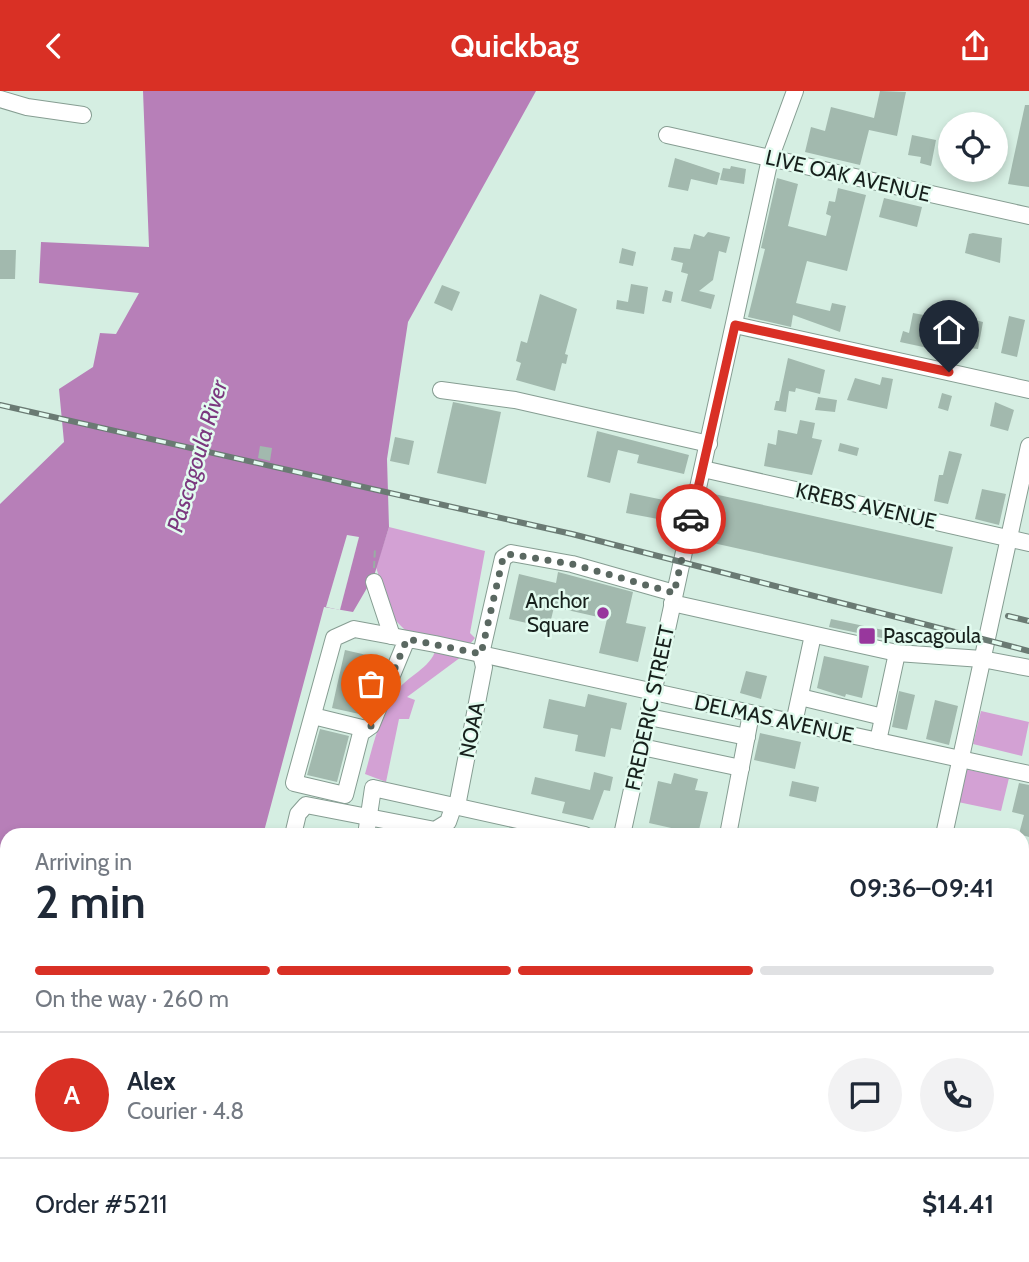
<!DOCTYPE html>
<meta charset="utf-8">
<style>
body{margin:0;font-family:Cabin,sans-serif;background:#f2f2f3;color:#1f2937;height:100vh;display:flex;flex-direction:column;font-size:26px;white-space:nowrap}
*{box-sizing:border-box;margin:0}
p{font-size:23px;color:#747a83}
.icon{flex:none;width:38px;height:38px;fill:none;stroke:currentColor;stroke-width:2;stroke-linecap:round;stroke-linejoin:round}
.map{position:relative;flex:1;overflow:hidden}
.sheet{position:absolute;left:0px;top:737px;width:1029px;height:436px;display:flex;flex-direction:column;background:#fff;border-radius:21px 21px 0 0;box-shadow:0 4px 10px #0003}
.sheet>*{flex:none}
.tools{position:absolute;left:938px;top:21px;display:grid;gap:14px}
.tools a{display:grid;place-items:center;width:70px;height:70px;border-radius:50%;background:#fff;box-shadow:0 4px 10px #0003;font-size:35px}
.pin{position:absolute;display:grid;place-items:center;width:60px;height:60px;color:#fff;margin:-72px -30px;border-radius:50% 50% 50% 0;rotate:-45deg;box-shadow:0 0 7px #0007}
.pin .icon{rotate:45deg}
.courier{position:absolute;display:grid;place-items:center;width:70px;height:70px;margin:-35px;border:5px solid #d93025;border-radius:50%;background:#fff;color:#222;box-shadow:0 2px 9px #0007}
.headline em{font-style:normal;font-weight:600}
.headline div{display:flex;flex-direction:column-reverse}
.headline{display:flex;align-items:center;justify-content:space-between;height:119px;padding:0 35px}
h1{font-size:46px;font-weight:600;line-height:52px}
.bar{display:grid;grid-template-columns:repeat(4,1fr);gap:10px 7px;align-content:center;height:84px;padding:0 35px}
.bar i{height:9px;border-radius:5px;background:#e0e1e3}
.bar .active{background:#d93025}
.bar p{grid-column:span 4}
.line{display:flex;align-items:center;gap:18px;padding:0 35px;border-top:2px solid #e0e1e3}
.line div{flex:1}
.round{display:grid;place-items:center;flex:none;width:74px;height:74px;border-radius:37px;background:#f2f2f3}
header{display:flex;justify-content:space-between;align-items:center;height:91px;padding:0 35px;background:#d93025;color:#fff;font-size:32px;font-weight:600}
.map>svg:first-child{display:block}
.green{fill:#d3a1d4}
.water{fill:#b77fb8}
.pier{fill:#d5eee2}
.building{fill:#a2b9ae}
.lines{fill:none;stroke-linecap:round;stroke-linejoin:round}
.minor-casing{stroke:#869d92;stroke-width:18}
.path{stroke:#99ada3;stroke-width:2;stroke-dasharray:7 3.5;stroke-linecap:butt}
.minor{stroke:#fff;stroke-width:16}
.rail-casing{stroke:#6a7a73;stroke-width:6}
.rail{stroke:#e2fbef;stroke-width:3.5;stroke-dasharray:10;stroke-linecap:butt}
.done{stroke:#5a6861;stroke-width:7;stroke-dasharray:0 12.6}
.route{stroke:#d93025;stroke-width:9}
.poi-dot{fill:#98379d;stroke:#e2fbef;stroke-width:2.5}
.labels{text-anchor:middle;stroke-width:5;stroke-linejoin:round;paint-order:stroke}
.street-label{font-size:21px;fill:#17201c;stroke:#e2fbef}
.poi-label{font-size:21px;fill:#17201c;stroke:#e2fbef;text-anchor:end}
.water-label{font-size:23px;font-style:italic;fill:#7b387f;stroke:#e2fbef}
</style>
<header><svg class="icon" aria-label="back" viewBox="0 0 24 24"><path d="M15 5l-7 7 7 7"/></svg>Quickbag<svg class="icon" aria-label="share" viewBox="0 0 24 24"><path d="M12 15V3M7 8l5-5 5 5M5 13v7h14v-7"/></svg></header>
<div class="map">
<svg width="1029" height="1171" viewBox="0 0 1029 1171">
<rect width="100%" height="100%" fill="#d5eee2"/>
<g class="green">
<path d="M389,436L485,460L470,542L475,547L470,553L407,541L391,525L376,476Z"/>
<path d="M436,558L461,566L407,606L415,609L409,628H399L386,691L365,683C373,655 379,626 396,601C408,584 430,578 436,558Z"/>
<path d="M981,620L1029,631L1022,665L973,653Z"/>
<path d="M965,678L1009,687L1001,720L958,711Z"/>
</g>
<path class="water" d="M143,0H536L408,231L387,368L389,436L374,485L353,521L324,516L263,744H7V1166H215V1171H0V413L64,351L59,298L93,276L100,242L116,243L139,202L39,192L41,151L149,156Z"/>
<path class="pier" d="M347,444L359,446L340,519L326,516Z"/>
<g class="building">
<path d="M880,0L906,1L897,45L869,39L860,74L805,61L811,36L825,40L831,16L874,27Z"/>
<path d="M1025,14H1029V96L1008,93Z"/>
<path d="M912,44L936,49L931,75L920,72L921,66L908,64Z"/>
<path d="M675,67L720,82L717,94L691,88L688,100L668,96Z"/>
<path d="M731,75L746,78L744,93L720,89L723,77L730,78Z"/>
<path d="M777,87L798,93L788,135L826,145L831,125L826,123L829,110L835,111L838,97L866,104L847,180L807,170L796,212L830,220L832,212L846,215L840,241L793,224L791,236L748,226L765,158L761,157Z"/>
<path d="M884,107L922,116L917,136L879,126Z"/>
<path d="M708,141L730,146L726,162L719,160L713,189L699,200L715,204L711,218L681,210L688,183L681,181L683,172L671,169L674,156L690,158L694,143L704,146Z"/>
<path d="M973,142L1002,147L1000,172L965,162L969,143Z"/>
<path d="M622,157L636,161L633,175L619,172Z"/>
<path d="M0,159H16L15,188H0Z"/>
<path d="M631,193L648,196L644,223L616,218L617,209L628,211Z"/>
<path d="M442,194L460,201L452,220L434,212Z"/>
<path d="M665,199L673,201L671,212L662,210Z"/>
<path d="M540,203L577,218L565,263L568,264L566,273L562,272L555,300L516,289L521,272L516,270L521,250L527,252Z"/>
<path d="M913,222L929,225L924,246L930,247L928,257L900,251L903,240L909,242Z"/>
<path d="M959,225L983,231L978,258L960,256L963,241L955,239Z"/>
<path d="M1009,225L1025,229L1017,266L1001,262Z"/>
<path d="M788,267L825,279L820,303L796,297L795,301L789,300L786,321L774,319L776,310H779Z"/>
<path d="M882,286L893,288L887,318L847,309L855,287L880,294Z"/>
<path d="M942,302L952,305L948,320L938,317Z"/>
<path d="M818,306L837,309L835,321L815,319Z"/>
<path d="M453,311L501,321L486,393L437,382Z"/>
<path d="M995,311L1014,319L1008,340L990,335Z"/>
<path d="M800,329L815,332L812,347L822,349L812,384L764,375L768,352L776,354L778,339L797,343Z"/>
<path d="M597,340L689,364L684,383L637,372L639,364L618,359L610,392L587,386Z"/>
<path d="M395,346L414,350L409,374L390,370Z"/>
<path d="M840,352L859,357L857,365L838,360Z"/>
<path d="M260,355L272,357L270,370L258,367Z"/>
<path d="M949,360L962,363L948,413L934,410L939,384H943Z"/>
<path d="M982,398L1006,403L999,434L975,428Z"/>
<path d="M630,402L678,412L674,431L626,422Z"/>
<path d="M714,403L953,456L942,503L704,450Z"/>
<path d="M558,481L633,501L626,532L646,536L638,571L599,562L607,528L554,516L549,537L509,528L519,483L556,492Z"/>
<path d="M831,528L907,544L906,552L829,536Z"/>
<path d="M345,559L384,568L364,624L332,617Z"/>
<path d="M824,565L869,575L862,607L846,603L845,606L817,597Z"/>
<path d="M746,580L767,585L761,608L740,602Z"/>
<path d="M899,600L915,604L907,639L892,636Z"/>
<path d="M588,603L627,612L621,639L611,637L605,666L575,660L578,644L543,637L549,608L585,616Z"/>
<path d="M935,609L958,615L949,654L926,648Z"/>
<path d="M320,638L349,645L337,691L307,684Z"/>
<path d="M760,642L801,651L795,678L754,669Z"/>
<path d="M594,681L613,686L610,700L604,699L593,729L562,722L565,711L531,703L535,686L590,699Z"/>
<path d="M674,682L698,688L695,699L708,701L698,743L649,732L658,690L671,693Z"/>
<path d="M792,690L819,696L816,711L789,705Z"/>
<path d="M1019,692L1029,694V746L1019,743L1024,724L1012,721Z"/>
</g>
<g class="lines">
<g class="minor-casing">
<g id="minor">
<path d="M0,8L27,16L83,24"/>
<path d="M667,44L1029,125"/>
<path d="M735,234L1029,299"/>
<path d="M441,299L515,309L709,353"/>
<path d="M703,378L1029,452"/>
<path d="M374,491L392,545"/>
<path d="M672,512L897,562L982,568L1029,577"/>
<path d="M407,548L371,635L361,642L345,704L294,692L334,547L354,538L435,553L1029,683"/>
<path d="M800,606L883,626"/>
<path d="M313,625L366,638"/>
<path d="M649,626L747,646"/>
<path d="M794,632L813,544"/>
<path d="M878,650L897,562"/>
<path d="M642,656L741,677"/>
<path d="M457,715L484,576L481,563L503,467L511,462L572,473L674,502"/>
<path d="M293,744L298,723L306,714L435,739L448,731L454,714"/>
<path d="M366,744L373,697L585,744"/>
<path d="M622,744L770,68L795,0"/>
<path d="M728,744L751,623"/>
<path d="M944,744L1029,355"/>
<path d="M1022,843L1029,845"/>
<path d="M1022,969L1029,970"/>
<path d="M1022,1106L1029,1107"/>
<path d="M298,1171L299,1166"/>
<path d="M526,1171L528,1166"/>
<path d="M854,1171L855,1166"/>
</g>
</g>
<path class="path" d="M374,477L375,457"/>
<use href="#minor" class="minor"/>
<g class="rail-casing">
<g id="rail">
<path d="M0,314L572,443L1029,560"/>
<path d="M1008,525L1029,530"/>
</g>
</g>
<use href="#rail" class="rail"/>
</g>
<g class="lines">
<path class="done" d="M371,635L407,548L481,563L503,467L508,463L572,473L674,502L691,428"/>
<path class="route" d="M691,428L735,234L949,281"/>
</g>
<g class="poi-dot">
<circle cx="603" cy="522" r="7"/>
<rect x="858" y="536" width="18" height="18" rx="3.5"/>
</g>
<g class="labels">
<g class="street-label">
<text transform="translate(848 85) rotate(13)" y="7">LIVE OAK AVENUE</text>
<text transform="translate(866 415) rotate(13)" y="7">KREBS AVENUE</text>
<text transform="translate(650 617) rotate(-78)" y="7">FREDERIC STREET</text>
<text transform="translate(774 628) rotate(12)" y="7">DELMAS AVENUE</text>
<text transform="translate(472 639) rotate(-79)" y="7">NOAA</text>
</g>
<g class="poi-label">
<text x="589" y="517">Anchor<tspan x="589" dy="24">Square</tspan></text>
<text x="883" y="552" text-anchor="start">Pascagoula</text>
</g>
<g class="water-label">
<text transform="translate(197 365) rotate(-73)" y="8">Pascagoula River</text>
</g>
</g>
</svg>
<div class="tools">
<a><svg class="icon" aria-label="locate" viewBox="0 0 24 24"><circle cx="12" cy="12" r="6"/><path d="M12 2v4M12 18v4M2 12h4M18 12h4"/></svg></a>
</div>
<div class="pin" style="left:371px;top:635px;background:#ea580c"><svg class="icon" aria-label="bag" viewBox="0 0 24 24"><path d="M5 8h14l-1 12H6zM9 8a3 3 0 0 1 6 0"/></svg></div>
<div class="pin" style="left:949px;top:281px;background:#1f2937"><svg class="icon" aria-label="home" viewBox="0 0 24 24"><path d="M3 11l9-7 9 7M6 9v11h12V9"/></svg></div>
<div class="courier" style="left:691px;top:428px"><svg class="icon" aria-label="car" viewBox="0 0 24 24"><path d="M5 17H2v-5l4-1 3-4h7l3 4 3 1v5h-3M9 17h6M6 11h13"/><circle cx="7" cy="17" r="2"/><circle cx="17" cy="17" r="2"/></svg></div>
<section class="sheet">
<div class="headline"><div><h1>2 min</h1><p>Arriving in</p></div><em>09:36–09:41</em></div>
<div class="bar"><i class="active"></i><i class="active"></i><i class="active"></i><i></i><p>On the way · 260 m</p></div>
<div class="line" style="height:126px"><b class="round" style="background:#d93025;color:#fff">A</b><div><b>Alex</b><p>Courier · 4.8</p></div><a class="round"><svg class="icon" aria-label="chat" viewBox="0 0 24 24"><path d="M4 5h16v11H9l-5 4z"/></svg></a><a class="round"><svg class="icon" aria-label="phone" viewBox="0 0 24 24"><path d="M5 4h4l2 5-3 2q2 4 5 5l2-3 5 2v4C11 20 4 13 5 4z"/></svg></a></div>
<div class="line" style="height:91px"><div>Order #5211</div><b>$14.41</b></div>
</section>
</div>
